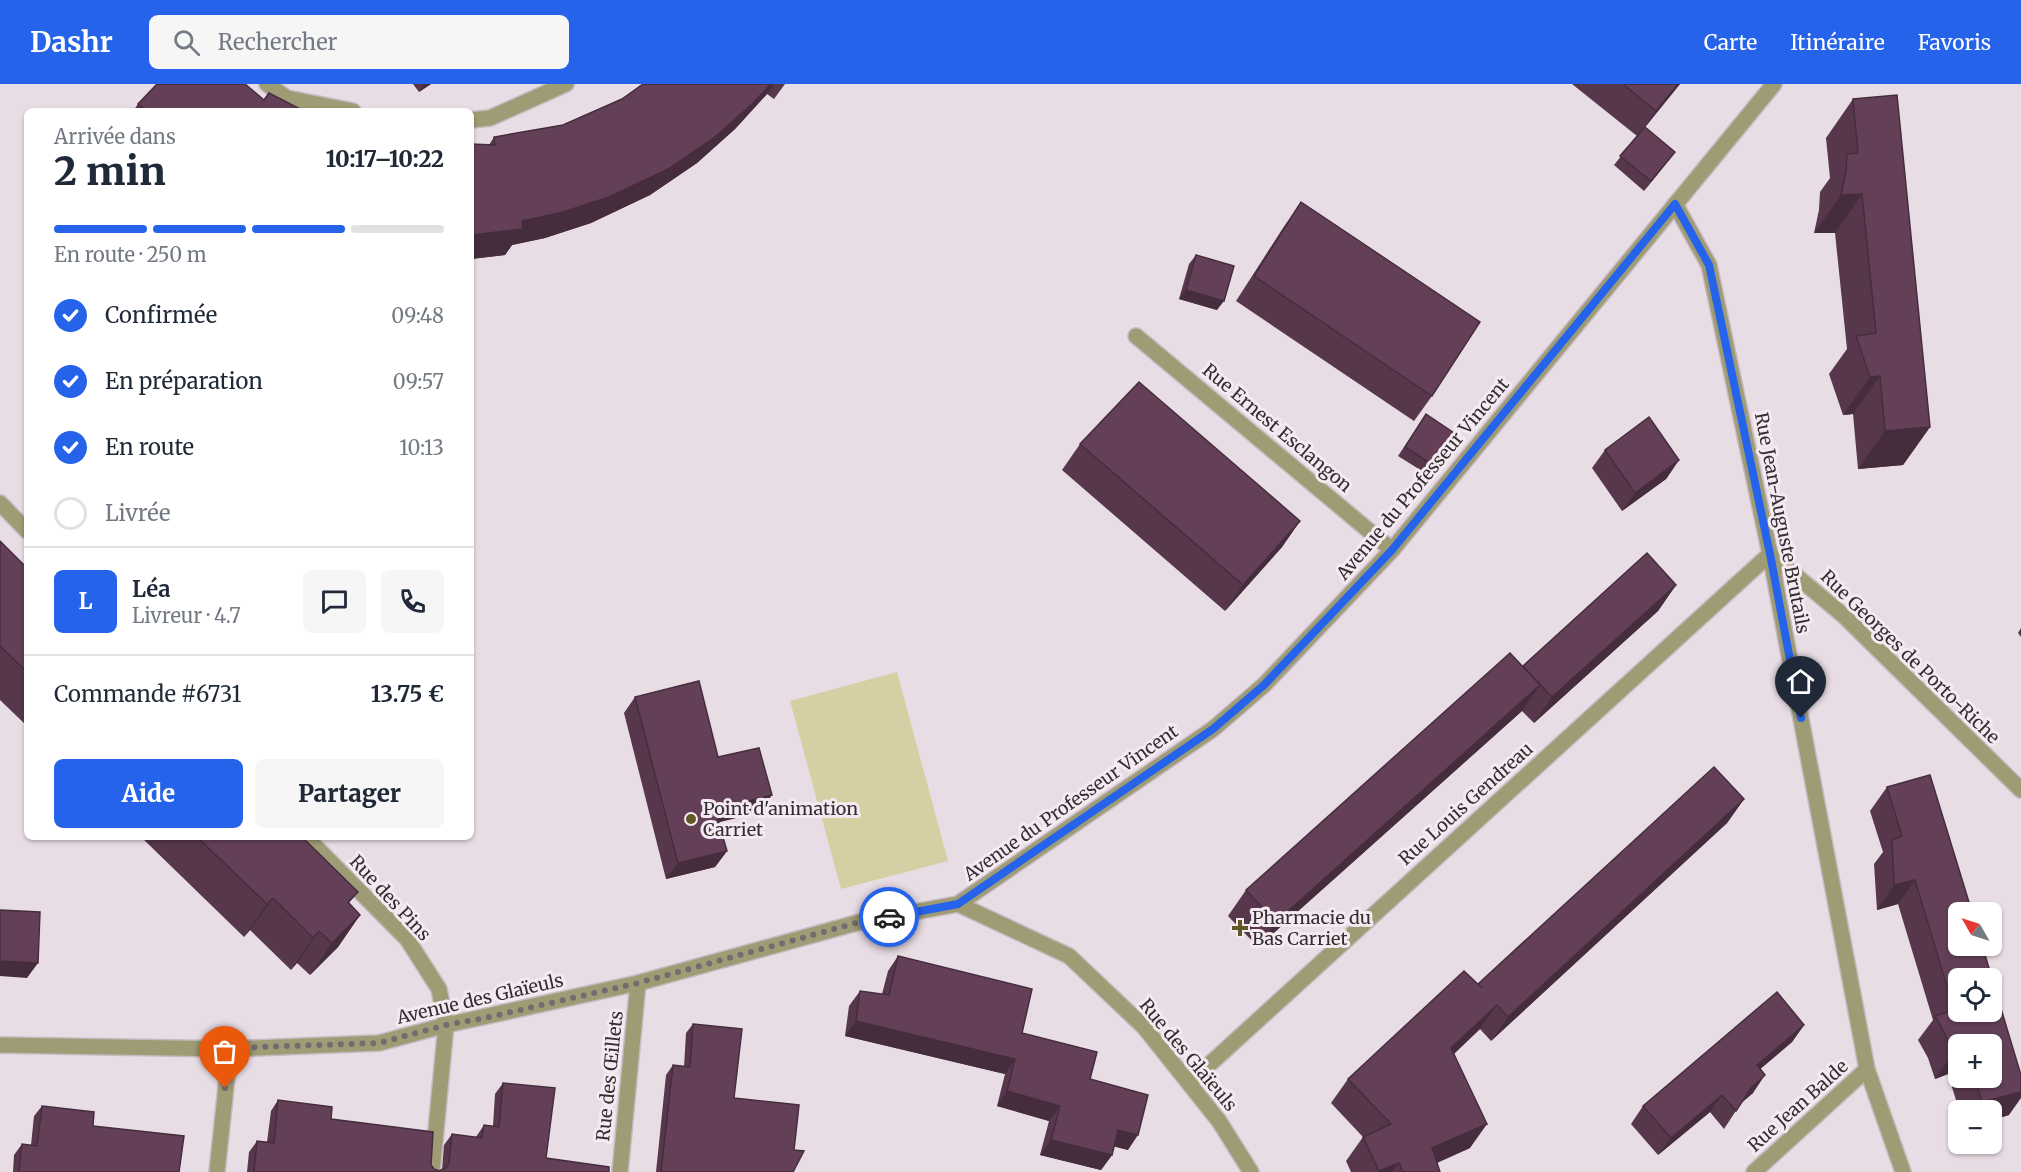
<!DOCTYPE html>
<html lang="fr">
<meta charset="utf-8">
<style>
body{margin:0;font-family:Merriweather,serif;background:#f6f6f7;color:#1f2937;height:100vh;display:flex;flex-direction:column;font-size:22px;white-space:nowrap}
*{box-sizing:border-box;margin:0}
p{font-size:20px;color:#747a83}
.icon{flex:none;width:33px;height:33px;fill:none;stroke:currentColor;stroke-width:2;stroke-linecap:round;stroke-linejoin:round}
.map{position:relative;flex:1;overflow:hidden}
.sheet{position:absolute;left:24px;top:24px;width:450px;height:732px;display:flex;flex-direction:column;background:#fff;border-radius:9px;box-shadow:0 2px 4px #0004}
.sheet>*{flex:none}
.needle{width:39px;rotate:309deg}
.tools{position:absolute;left:1948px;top:818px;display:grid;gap:12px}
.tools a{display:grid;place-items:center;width:54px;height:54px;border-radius:9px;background:#fff;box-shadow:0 2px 4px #0004;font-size:30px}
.pin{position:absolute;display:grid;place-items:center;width:51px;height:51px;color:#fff;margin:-62px -26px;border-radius:50% 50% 50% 0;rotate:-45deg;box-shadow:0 0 6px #0007}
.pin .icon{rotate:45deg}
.courier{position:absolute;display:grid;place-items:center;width:60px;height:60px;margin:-30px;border:4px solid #2563eb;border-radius:50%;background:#fff;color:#222;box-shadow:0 2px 8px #0007}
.head em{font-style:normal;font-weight:800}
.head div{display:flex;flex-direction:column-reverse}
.head{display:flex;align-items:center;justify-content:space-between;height:102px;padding:0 30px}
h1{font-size:39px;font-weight:800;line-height:45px}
.bar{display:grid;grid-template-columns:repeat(4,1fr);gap:9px 6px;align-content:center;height:72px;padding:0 30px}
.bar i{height:8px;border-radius:4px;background:#e0e1e3}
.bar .active{background:#2563eb}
.bar p{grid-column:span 4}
.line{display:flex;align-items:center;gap:15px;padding:0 30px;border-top:2px solid #e0e1e3}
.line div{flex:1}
.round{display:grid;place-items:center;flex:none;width:63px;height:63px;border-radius:9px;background:#f6f6f7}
ol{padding:0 30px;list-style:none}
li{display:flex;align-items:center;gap:18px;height:66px}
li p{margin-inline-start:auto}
li .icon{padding:6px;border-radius:50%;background:#2563eb;color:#fff;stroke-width:4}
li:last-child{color:#747a83}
li i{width:33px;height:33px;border:3px solid #e0e1e3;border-radius:50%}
.button{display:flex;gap:12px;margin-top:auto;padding:12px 30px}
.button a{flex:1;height:69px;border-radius:9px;background:#2563eb;color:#fff;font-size:24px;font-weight:800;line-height:69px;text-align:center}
.button a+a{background:#f6f6f7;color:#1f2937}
header{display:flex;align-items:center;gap:36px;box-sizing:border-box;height:84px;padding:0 30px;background:#2563eb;color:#fff}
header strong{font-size:28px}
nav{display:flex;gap:33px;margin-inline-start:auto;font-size:21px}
.search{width:420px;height:54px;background:#f6f6f7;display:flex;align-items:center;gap:15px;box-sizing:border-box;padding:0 21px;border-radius:9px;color:#747a83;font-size:22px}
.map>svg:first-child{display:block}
.green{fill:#d5cfa3}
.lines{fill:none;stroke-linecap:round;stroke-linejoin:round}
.minor-casing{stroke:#c4bac0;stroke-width:18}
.minor{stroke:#9f9b74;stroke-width:15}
.wall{fill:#56374c;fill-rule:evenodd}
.shaded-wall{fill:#462d3e}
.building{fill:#644058;stroke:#462d3e;stroke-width:1.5}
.done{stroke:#726c70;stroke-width:6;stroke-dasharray:0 10.8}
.route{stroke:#2563eb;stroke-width:8}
.poi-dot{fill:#5f5925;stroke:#f5eaf1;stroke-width:2}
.labels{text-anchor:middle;stroke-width:6;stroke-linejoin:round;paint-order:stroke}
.street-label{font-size:18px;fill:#332f31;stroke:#f5eaf1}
.poi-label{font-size:18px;fill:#332f31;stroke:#f5eaf1;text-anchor:start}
</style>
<header>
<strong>Dashr</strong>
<div class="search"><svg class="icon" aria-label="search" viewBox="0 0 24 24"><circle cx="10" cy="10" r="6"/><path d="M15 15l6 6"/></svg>Rechercher</div>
<nav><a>Carte</a><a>Itinéraire</a><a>Favoris</a></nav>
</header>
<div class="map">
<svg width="2021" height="1088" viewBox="0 0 2021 1088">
<rect width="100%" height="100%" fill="#e8dde4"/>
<path class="green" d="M897,588L948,777L841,805L790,617Z"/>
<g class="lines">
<g class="minor-casing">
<g id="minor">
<path d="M267,0L287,14L353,27"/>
<path d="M471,36L490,34L566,0"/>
<path d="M1675,120L1709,181L1770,470L1867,985L1903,1088"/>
<path d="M1136,252L1392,466"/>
<path d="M0,419L27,447"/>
<path d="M306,753L407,855L439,905L446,941L432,1088"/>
<path d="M958,820L1069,872L1144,943L1219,1037L1251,1088"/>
<path d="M0,961L230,965L379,959L446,941L638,899L860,838L958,820L1213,645L1264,601L1392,466L1774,0"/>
<path d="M1189,999L1770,470L1843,531L2021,706"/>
<path d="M217,1088L230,965"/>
<path d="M620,1088L638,899"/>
<path d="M1754,1088L1867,985"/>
</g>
</g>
<use href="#minor" class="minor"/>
</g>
<g class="wall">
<path d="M413,0H431L419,8Z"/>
<path d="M643,0H785L774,15L767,10L735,45L697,79L650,111L591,139L545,154L512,161L505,171L471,175V60L489,61L494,53L563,41L622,15Z"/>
<path d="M1572,0H1680L1645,43L1668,77L1644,107L1614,81L1637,52Z"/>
<path d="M269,9L300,27H133L138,20L264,16Z"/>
<path d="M1853,15L1930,343L1903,381L1858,385L1853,330L1843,331L1829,290L1847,265L1835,149H1814L1819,126L1820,108L1830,94L1826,54Z"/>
<path d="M1301,118L1432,312L1414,337L1236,217L1283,144Z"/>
<path d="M1196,171L1217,226L1179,215L1189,180Z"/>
<path d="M1426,330L1457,351L1430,392L1398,372Z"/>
<path d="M1080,360L1300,437L1282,463L1225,527L1062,386Z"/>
<path d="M1605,366L1679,376L1666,395L1622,427L1592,384Z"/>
<path d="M0,457L27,484V642L0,616Z"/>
<path d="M1676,501L1658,527L1534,639L1522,627L1258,863L1228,832L1246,806L1522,582Z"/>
<path d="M2021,544V553L2018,549Z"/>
<path d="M635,613L718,673L760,728L719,738L727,767L715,783L666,795L624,629Z"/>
<path d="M1887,703L2009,1031L1992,1036V1026H1959L1948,990L1935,995L1928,974L1918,956L1933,936L1898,820L1877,826L1874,780L1883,768L1870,727ZM1959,960L1992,993H1959Z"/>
<path d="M1744,715L1727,739L1491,957L1480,945L1454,970L1470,1064L1437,1079L1440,1088H1351L1346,1077L1363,1053L1331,1019L1348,995L1478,900Z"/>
<path d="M141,753H302L358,808L349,819L360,831L338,863L310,891L297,879L291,886L250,846L244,853Z"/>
<path d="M898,872L1022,949L1090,995L1128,1066L1114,1062L1112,1071L1101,1086L1040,1071L1049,1037L997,1022L1005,990L845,952L849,922L860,907L882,910L888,887Z"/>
<path d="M693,940L734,1014L794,1066L793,1088H656L666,991L673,981L684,983L686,949Z"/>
<path d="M1804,941L1792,958L1760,985L1753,1009L1741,1019L1724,1045L1710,1028L1658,1071L1631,1040L1643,1022Z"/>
<path d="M503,999L546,1074L609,1088H247L249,1068L257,1057L267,1058L271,1027L278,1016L331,1035L431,1081L434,1085L439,1087L442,1086L444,1061L452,1050L476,1053L484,1041L493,1042L495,1010Z"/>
<path d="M42,1022L93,1042L179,1088H13L14,1071L22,1060L31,1061L34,1032Z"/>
</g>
<g class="shaded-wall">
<path d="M424,0H431L419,8Z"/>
<path d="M771,0H774L767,10L735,45L697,79L650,111L591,139L545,154L512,161L505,171L471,175V151L522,137Z"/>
<path d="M1678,0H1680L1638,52L1656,27Z"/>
<path d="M1675,68L1668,77L1644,107L1651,97Z"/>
<path d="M1862,110L1835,149H1814L1841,111Z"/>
<path d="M1186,206L1224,217L1217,226L1179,215Z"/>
<path d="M1880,292L1853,330L1843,331L1870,293Z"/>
<path d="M1930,343L1903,381L1858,385L1885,347Z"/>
<path d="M1679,376L1666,395L1622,427L1635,409Z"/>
<path d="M1300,437L1282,463L1225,527L1243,501Z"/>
<path d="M1676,501L1658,527L1534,639L1552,613Z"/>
<path d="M1540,601L1522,627L1258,863L1276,838Z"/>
<path d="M772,711L760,728L704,742L715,726Z"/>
<path d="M1744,715L1727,739L1491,957L1508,933Z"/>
<path d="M727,767L715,783L666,795L678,779Z"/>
<path d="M1915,796L1898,820L1877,826L1894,801Z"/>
<path d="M273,814L250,846L244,853L267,820Z"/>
<path d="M360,831L338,863L310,891L332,859Z"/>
<path d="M319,847L297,879L291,886L313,854Z"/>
<path d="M0,877L38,879L27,894L0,892Z"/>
<path d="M1497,921L1480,945L1434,988L1451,964Z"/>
<path d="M856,937L1015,975L1005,990L845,952Z"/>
<path d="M1804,941L1792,958L1745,998L1757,981Z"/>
<path d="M1959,968V975L1948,990L1935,995L1952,970Z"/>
<path d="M1765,991L1753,1009L1739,1021L1751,1004Z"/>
<path d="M1007,1007L1060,1022L1049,1037L997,1022Z"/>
<path d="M2021,1008V1014L2009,1031L1992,1036V1026H1976L1982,1018Z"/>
<path d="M1722,1011L1710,1028L1658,1071L1671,1054Z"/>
<path d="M1487,1040L1470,1064L1415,1088L1432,1064Z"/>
<path d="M1118,1046L1138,1051L1128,1066L1108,1061Z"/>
<path d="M1051,1056L1112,1071L1101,1086L1040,1071Z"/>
<path d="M1399,1079L1392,1088H1378L1379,1087Z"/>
</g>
<g class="building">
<path d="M157,0H245L264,16L269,9L300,25V27H146L138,20Z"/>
<path d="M643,0H771L753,19L715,53L668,85L609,113L563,128L522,137L523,145L471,151V60L495,61L494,53L563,41L622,15Z"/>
<path d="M1623,0H1678L1656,27Z"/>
<path d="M1897,11L1930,343L1885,347L1880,292L1870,293L1856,252L1876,249L1862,110L1841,111L1846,87L1847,70L1858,69L1853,15Z"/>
<path d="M1645,43L1675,68L1651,97L1620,72Z"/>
<path d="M1301,118L1480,238L1432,312L1254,192Z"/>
<path d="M1196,171L1234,182L1224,217L1186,206Z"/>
<path d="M1139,298L1300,437L1243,501L1080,360Z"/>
<path d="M1426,330L1457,351L1436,383L1405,363Z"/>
<path d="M1649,333L1679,376L1635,409L1605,366Z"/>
<path d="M0,457L27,484V588L0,562Z"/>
<path d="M1647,469L1676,501L1552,613L1523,582Z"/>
<path d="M1510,569L1540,601L1276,838L1246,806Z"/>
<path d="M699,597L718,673L759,664L772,711L715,726L727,767L678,779L635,613Z"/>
<path d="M1714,683L1744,715L1508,933L1497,921L1451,964L1487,1040L1432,1064L1440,1088H1403L1399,1079L1379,1087L1363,1053L1391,1040L1348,995L1464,887L1482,904L1478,900Z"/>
<path d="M1930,691L1972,828H1959V861H1982L1992,894H1959V927H1992V895L2021,991V1008L1982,1018L1974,993H1992V960H1959V968L1952,970L1945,950L1935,932L1954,926L1915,796L1894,801L1892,756L1902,752L1887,703Z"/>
<path d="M197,753H302L358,808L348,818L360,831L332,859L319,847L313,854L273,814L267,820Z"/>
<path d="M0,826L40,828L38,879L0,877Z"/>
<path d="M898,872L1032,905L1022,949L1097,968L1090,995L1148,1011L1138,1051L1118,1046L1112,1071L1051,1056L1060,1022L1007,1007L1015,975L856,937L860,907L889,911Z"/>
<path d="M1777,908L1804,941L1757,981L1765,991L1751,1004L1736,1027L1722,1011L1671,1054L1643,1022Z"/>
<path d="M693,940L742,945L734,1014L799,1021L794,1066L804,1067L793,1088H661L673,981L690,983Z"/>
<path d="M503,999L555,1004L546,1074L609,1083V1088H254L257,1057L274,1059L278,1016L332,1023L331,1035L433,1048L431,1081L434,1085L439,1087L447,1083L449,1079L452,1050L482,1054L484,1041L499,1043Z"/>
<path d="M42,1022L94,1028L93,1042L184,1052L179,1088H19L22,1060L37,1062Z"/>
</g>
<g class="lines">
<path class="done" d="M225,1004L230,964L379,959L446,941L485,934L638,899L860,838L889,833"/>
<path class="route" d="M889,833L958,820L1213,645L1264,601L1392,466L1675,120L1709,181L1770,470L1801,634"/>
</g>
<g class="poi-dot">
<circle cx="691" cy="735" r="6"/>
<path d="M1237 835h6v6h6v6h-6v6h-6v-6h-6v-6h6z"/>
</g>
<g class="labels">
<g class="street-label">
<text transform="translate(1277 344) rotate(40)" y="6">Rue Ernest Esclangon</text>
<text transform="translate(1423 395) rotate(-50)" y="6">Avenue du Professeur Vincent</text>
<text transform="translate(1782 439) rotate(79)" y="6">Rue Jean-Auguste Brutails</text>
<text transform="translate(1910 573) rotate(44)" y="6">Rue Georges de Porto-Riche</text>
<text transform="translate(1071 719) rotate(-35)" y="6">Avenue du Professeur Vincent</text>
<text transform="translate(1466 720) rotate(-42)" y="6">Rue Louis Gendreau</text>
<text transform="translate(390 814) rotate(47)" y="6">Rue des Pins</text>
<text transform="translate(480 915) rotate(-13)" y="6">Avenue des Glaïeuls</text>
<text transform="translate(1188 971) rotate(50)" y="6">Rue des Glaïeuls</text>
<text transform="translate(610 992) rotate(-84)" y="6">Rue des Œillets</text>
<text transform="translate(1798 1022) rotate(-42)" y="6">Rue Jean Balde</text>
</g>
<g class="poi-label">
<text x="703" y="731">Point d'animation<tspan x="703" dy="21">Carriet</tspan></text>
<text x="1252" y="840">Pharmacie du<tspan x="1252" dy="21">Bas Carriet</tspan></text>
</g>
</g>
</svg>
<div class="tools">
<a><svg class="needle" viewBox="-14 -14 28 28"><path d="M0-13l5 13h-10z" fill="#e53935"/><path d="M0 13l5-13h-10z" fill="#747a83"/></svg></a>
<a><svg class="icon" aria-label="locate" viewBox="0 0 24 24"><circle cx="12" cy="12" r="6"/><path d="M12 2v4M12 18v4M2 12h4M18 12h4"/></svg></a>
<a>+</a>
<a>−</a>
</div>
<div class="pin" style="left:225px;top:1004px;background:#ea580c"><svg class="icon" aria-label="bag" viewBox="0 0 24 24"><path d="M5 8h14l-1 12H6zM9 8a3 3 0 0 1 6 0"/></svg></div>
<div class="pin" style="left:1801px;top:634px;background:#1f2937"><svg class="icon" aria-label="home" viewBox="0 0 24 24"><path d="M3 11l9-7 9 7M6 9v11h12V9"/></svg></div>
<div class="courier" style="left:889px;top:833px"><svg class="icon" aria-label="car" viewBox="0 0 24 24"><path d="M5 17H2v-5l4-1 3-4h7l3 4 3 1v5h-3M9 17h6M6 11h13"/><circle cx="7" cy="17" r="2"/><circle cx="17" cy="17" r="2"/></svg></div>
<section class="sheet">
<div class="head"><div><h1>2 min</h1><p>Arrivée dans</p></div><em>10:17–10:22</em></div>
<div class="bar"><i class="active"></i><i class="active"></i><i class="active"></i><i></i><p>En route · 250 m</p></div>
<ol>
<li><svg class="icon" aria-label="check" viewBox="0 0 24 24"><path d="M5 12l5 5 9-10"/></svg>Confirmée<p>09:48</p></li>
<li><svg class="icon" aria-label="check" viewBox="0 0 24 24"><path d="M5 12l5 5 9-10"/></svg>En préparation<p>09:57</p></li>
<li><svg class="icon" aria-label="check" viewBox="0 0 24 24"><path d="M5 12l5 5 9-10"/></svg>En route<p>10:13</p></li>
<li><i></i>Livrée</li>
</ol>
<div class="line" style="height:108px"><b class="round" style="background:#2563eb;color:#fff">L</b><div><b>Léa</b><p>Livreur · 4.7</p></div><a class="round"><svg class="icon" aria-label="chat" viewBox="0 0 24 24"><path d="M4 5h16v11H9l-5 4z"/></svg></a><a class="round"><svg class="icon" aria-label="phone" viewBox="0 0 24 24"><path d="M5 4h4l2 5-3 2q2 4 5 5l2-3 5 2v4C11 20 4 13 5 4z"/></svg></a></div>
<div class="line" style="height:78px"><div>Commande #6731</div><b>13.75 €</b></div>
<div class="button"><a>Aide</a><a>Partager</a></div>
</section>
</div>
